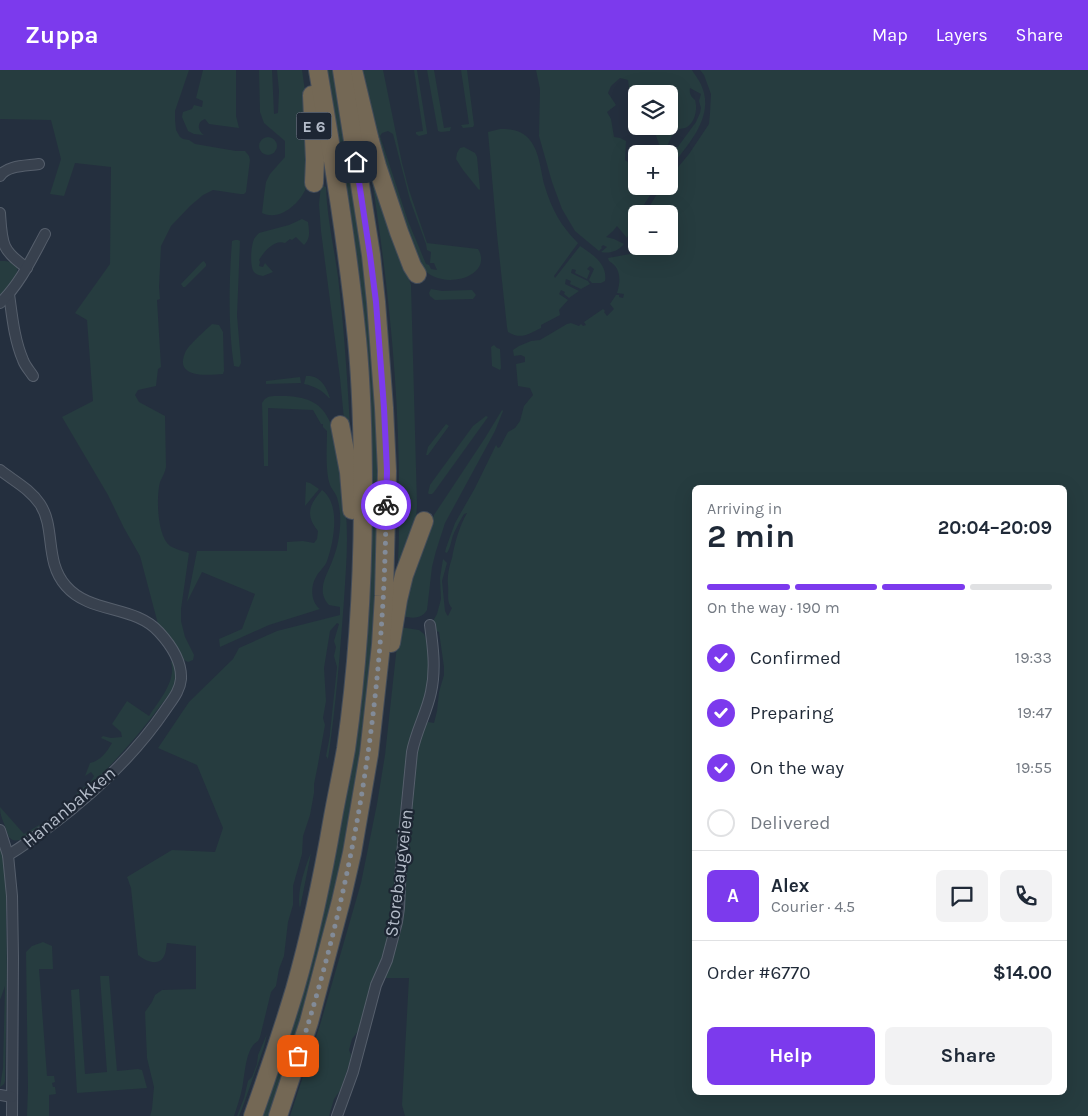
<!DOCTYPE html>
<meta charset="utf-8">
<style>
body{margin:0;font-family:Karla,sans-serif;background:#f2f2f3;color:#1f2937;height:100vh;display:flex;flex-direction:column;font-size:19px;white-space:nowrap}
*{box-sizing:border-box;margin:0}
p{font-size:16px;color:#747a83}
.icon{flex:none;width:28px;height:28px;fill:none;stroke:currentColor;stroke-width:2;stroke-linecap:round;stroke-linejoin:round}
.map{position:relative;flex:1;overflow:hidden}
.panel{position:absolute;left:692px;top:415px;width:375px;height:610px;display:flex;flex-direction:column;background:#fff;border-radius:8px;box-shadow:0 5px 20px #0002}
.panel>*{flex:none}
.fabs{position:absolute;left:628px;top:15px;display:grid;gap:10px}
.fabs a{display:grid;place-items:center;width:50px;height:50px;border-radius:8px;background:#fff;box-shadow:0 5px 20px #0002;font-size:25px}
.pin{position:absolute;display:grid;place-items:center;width:42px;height:42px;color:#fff;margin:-21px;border-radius:10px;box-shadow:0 2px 8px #0006}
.courier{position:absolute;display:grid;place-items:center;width:50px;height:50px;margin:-25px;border:4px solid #7c3aed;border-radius:50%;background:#fff;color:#222;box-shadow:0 1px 6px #0007}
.head em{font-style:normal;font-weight:700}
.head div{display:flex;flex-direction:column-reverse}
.head{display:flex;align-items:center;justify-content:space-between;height:85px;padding:0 15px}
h1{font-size:32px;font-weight:700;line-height:38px}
.bar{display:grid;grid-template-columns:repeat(4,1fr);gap:8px 5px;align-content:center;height:60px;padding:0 15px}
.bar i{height:6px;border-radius:4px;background:#e0e1e3}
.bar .on{background:#7c3aed}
.bar p{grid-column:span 4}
.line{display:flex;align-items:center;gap:12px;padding:0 15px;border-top:1px solid #e0e1e3}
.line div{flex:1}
.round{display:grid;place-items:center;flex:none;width:52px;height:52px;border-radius:8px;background:#f2f2f3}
ol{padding:0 15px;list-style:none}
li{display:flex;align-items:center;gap:15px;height:55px}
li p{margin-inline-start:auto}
li .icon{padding:5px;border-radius:50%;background:#7c3aed;color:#fff;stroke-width:4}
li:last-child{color:#747a83}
li i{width:28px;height:28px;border:2px solid #e0e1e3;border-radius:50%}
.action{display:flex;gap:10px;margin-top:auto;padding:10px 15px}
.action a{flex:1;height:58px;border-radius:8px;background:#7c3aed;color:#fff;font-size:20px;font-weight:700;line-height:58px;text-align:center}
.action a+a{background:#f2f2f3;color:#1f2937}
header{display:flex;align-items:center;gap:30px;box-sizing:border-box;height:70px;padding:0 25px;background:#7c3aed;color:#fff}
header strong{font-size:24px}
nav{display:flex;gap:28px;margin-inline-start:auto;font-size:18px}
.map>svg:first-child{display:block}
.green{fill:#263c3f;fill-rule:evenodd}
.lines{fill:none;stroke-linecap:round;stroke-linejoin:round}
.minor-casing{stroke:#565f6c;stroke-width:12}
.motorway-casing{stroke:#434c59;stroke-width:20}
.minor{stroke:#38414e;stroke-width:10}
.motorway{stroke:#746855;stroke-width:18}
.done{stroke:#828b98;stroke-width:5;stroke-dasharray:0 9}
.route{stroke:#7c3aed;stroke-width:6}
.labels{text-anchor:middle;stroke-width:4.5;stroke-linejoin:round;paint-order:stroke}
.shield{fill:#1d2633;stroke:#878f9c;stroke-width:1}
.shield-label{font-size:16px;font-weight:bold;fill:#b4bcc9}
.street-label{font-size:18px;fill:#b4bcc9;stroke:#1d2633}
</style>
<header>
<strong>Zuppa</strong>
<nav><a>Map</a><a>Layers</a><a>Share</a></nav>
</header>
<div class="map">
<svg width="1088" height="1046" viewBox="0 0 1088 1046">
<rect width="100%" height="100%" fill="#242f3e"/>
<g class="green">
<path d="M0,0H189L175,41V50L176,60L180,67L183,69L189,70L195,74L236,81H245L249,86L250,90L246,122L244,124H240L213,120L203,125L190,136L171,156L161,176L159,217L160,229L157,230L161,297L158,299L156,316L138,320L135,325L139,332L165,346L166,397C165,403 162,407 160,412C156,427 157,466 170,476C175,479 183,481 189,483L181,539V551L185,567L194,585L193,590L188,592L184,590L169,566L158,554L140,486L124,458L108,425L62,347L93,331L87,250L75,243L110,194L111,97L75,93L64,126L50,124L61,89L51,50L0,49Z"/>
<path d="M203,0H236V46L239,58L209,54L205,49C196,52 198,61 204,65L194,64L188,61L182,47L183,42L192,39L194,35L202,37L203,31L196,28Z"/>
<path d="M259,0H272L274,44L278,43L279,21L277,0H302L308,42L307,116C301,132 281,152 262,143L264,126L266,112L270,104L285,87V71L264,53L260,42Z"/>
<path d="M327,0H334C343,58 353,116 362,174C368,218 371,262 374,307C388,488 370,676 327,852C311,918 293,983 269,1046H262C304,929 335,808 353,685C357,662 359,639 361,616C373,508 376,399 368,291C360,193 343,97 327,0Z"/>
<path d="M359,0H383L402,93L409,120L427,173L478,179C495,207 439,223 421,196L383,96ZM388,61L393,64L410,130L426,174L427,180L431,182L430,193H434L437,200L431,199L429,195L426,194L408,151L380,66L382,63Z"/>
<path d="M414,0H417L427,62V64L419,66L416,64V62L423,61Z"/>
<path d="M427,0H434L444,58L451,57L450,61L441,62L438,61Z"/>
<path d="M461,0H467L474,55L473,57L463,58L461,55L469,54Z"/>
<path d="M536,0H692C695,5 700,11 702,17C715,48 686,77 669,99V89L696,52L700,43L701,38L699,31L701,24L690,18C689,23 691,27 695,30C698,39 695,54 685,58C681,59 678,58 675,62C670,67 669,74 665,80L660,77L655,63L643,60L642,56H669V24H636V39L630,24L628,10L620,8L611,16L608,23L616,35L607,42L611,49L614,67L620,68L626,71L625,90L636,98V116H656L638,144H636V147L627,168L617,156L613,161L606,167L614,169L624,174C618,181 610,184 601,182L607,177L603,175L601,177L602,178L599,181L575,161L562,139L552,112L539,66L540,19Z"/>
<path d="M700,0H1088V1046H405L402,1035L409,908H385L392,890L401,861L403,850L402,829L415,679L425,657L428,652L434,653L437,641L439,622L444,605V597L439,562L434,560L433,551L437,544L441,529L440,508L443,489L447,493L442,511L445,541L447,545L448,546L452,538C446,532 449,523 448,515C447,506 449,497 452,488C455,472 459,457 467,443L464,444C460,450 457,457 454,463C451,470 451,477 447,483L445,482L446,478L455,453L475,418L496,375L498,378L500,377L508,362L515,358L520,351L524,336L533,325L530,318L518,316L516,294L525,292V287L521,285L514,286L513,280L519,276L531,271L540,270L567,254L571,253L579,256L581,254L583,256L586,255L584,252L603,239L605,241L604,242L607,246L614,239L610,234L616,225H619V227L623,228L624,224L617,223C621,210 621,198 609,191L608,188L630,184L635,181L634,177L631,172L636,161V176H669V144H645L661,117L669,116V108L689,84L709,54L710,43L711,24L704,5ZM695,418H1065V1022H695Z"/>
<path d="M500,59C509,59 519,60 526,66C540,78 540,100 545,117C552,140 561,156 578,173L554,206L555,208L580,176C592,184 608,194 605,211L601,213H592L589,210L594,199L590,196L587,199L590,201L587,209L575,203L576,200L572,199L571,203L588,211L590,214L581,219L570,214L571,211L566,209L565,214L579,221L569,228L564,224L565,222L561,220L559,224L568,230L559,240L560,245L541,255V258C528,264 521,270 508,262L507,257L497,165L488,62Z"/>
<circle cx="268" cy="76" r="9"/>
<path d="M464,77L475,83L477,87L480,119L479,120L463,100L456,89L457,83L460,78Z"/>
<path d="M370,97L411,215L417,435L416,449L397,506C399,483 399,460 399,438C400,322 388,211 370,97Z"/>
<path d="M321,115L326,117C327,147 334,177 338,207C344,256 347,306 350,355V363L344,349L340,308L321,161L319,134Z"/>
<path d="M302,149L308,152C309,161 311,168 304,175L296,167L292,170L290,169L285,173C274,169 264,182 259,190L260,192L259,196L263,197L265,193L273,202L263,206C260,205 257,205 255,203C249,198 251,176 254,169C255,167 257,165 259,163L289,155Z"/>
<path d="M235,170H238L240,171L237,246L241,293L239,297L234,296C228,257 229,210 232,171Z"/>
<path d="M0,191C34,190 9,216 0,228Z"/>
<path d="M204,191L206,194V196L185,217H183L181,214L202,192Z"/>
<path d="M431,219L442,221L472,220L476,225L473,229L435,230L430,226L429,223Z"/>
<path d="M212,254L219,255L223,262L224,301L223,304C209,305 174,309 185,283C188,275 205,261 212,254Z"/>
<path d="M494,275L497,278L500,279L501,298L500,300L492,296L491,277Z"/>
<path d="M306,306C320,305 326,316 330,328H329C322,320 314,316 304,314Z"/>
<path d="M300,307L301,313L266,314V311Z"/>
<path d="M281,326C296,326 315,328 325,343C336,359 337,379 340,397C342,410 344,422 345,435C349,466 346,498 344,530C340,583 336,636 328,689L326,686L330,665V663L337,597L334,586L336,577L334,571L339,554L337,553L330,561L324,598L326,631L323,648L325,655L318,694L314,714V723L310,745L303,766L302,784L293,816V835L288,852L284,886L279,899L276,916L271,922L260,967L258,971C245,978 245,1006 242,1019C240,1028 237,1037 234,1046H150L152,1039L154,1017L147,988L145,942L152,932L155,925L162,920L196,919V876L167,873C166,877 166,883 164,886C159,897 145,891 138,885L131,818L127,807L172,780L215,782L223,758L197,695L158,678L189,632L233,589L239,578L277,561L340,545V537L329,535C315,520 328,504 333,489C336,481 338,474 339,466C341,453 341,437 336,425C334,421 331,418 330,415C325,400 327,377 327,361L323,357V354H321L313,340L268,338V396H264L262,333C266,325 273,326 281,326Z"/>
<path d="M502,340L503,341L495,361L445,453L436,481L432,497L427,540C421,550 411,548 401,546L405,524L428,460L434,445L485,368Z"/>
<path d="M486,346L488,347L434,422L432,424H429L428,423L430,415L435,408L473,356Z"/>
<path d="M446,354L449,356L428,385H426L428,377Z"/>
<path d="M306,412L310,413L319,419L305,436Z"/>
<path d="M322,420C341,434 334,471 327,491C325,497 319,501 316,507C310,517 311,532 320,539L269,555L220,577L219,569L242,559L255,524L202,502L187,532L197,481H287V472L303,471L314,473L317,469L318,461C305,445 309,435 322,420Z"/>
<path d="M399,557L419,560L424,564L430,578L431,605L420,646L414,658L409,675L394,845L386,877L369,919L359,960L352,969L349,980L351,985L350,991L341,1019L334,1029L329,1046H290L320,955L361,813L377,734L385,685Z"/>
<path d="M175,591C176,598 178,603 177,610C174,620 164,631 158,639C132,673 106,702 74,731L73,730L79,720L89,714L94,706L91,702L85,706L90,693C100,691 107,682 112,673L101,668L103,666L111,668L122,667L121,662L112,654L127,631L149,646C159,631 177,610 171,592Z"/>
<path d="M0,737L24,764L46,751C39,757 18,779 9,767C8,765 7,762 6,759C3,750 0,746 0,737Z"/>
<path d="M0,774C7,796 6,823 6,846C8,901 6,956 5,1011L4,1014L0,1017L3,998L5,916L0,930Z"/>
<path d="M311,783L300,838C296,825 305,796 311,783Z"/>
<path d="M43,872L52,876L53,899H39L47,1006H54L55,1012L52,1013L53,1017H55L56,1024L49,1025V1046H27L28,1018L26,882L32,876Z"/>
<path d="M100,906H109L117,1001L138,999L142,1000L147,1018L77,1023L71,920L79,919L85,1004L107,1002Z"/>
<path d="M267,964L264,977L242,1039L239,1046H237L244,1028L248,1011L252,1007L257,994L258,985Z"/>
</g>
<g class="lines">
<g class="minor-casing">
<g id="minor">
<path d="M0,106C7,95 27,96 39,94"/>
<path d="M0,143C2,173 1,180 27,198"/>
<path d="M9,224C12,245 14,269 23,290C25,296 30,301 33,306"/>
<path d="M0,233C20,214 32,188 45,164"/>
<path d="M0,400C14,411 30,419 40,434C56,458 44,491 66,516C90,544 135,535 159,562C171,575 182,591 181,609C180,621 172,630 166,639C135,685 93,724 49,757C35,766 23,777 8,785"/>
<path d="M0,760L8,785L12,826L13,888L12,1046"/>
<path d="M0,1025L12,1027"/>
<path d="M337,1046L353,1002L376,915L387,890L397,852L399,838L401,795L412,682C416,661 427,642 431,622C436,599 433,577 430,555"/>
</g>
</g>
<g class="motorway-casing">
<g id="motorway">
<path d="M353,0L370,71L377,96L399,162L412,196L417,204"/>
<path d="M312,25L315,90L314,113"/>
<path d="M340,355L349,402L352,440"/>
<path d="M391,573L398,530L404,505L424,451"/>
<path d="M253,1046C268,1004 282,962 295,919C311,863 323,805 333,747C337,725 342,702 346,679C358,595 363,509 363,424C363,372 362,321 357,269C348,179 333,89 318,0"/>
<path d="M278,1046L309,952L341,831L352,783L369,684L381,575L384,526L387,401L384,338L376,232L371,185L342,0"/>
</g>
</g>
<use href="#minor" class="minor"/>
<use href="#motorway" class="motorway"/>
</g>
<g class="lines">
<path class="done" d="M298,986C356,808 385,622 386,435"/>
<path class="route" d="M356,92L370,185L376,232L384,338L387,401L386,435"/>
</g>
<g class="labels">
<rect class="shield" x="296.5" y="42.5" width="35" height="27" rx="4"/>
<g class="shield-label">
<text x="314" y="62">E 6</text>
</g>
<g class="street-label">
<text transform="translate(69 737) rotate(-40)" y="6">Hananbakken</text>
<text transform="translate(399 803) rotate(-83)" y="6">Storebaugveien</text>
</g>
</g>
</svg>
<div class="fabs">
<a><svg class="icon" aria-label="layers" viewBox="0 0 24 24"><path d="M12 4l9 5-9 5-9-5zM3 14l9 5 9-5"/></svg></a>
<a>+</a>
<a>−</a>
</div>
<div class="pin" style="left:298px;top:986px;background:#ea580c"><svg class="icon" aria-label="bag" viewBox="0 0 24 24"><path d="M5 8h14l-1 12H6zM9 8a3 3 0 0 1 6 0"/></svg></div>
<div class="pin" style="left:356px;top:92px;background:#1f2937"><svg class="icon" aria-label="home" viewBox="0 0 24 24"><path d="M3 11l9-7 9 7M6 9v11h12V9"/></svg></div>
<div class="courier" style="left:386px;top:435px"><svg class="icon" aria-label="bike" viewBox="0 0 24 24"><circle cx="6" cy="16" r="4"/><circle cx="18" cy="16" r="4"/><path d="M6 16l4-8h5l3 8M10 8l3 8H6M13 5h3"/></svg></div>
<section class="panel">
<div class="head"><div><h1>2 min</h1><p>Arriving in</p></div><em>20:04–20:09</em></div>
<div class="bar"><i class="on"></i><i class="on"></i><i class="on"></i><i></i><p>On the way · 190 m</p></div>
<ol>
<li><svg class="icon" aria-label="check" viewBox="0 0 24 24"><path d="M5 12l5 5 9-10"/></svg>Confirmed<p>19:33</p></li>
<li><svg class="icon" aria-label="check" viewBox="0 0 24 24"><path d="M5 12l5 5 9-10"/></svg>Preparing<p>19:47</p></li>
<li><svg class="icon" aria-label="check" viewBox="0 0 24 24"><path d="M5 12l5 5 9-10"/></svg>On the way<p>19:55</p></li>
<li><i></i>Delivered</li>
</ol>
<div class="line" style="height:90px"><b class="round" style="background:#7c3aed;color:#fff">A</b><div><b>Alex</b><p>Courier · 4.5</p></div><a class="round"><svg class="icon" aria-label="chat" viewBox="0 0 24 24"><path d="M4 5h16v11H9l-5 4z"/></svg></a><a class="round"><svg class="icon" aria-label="phone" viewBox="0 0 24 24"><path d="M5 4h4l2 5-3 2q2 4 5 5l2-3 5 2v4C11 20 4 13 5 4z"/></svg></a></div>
<div class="line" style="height:65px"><div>Order #6770</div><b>$14.00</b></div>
<div class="action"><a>Help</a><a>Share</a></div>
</section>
</div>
